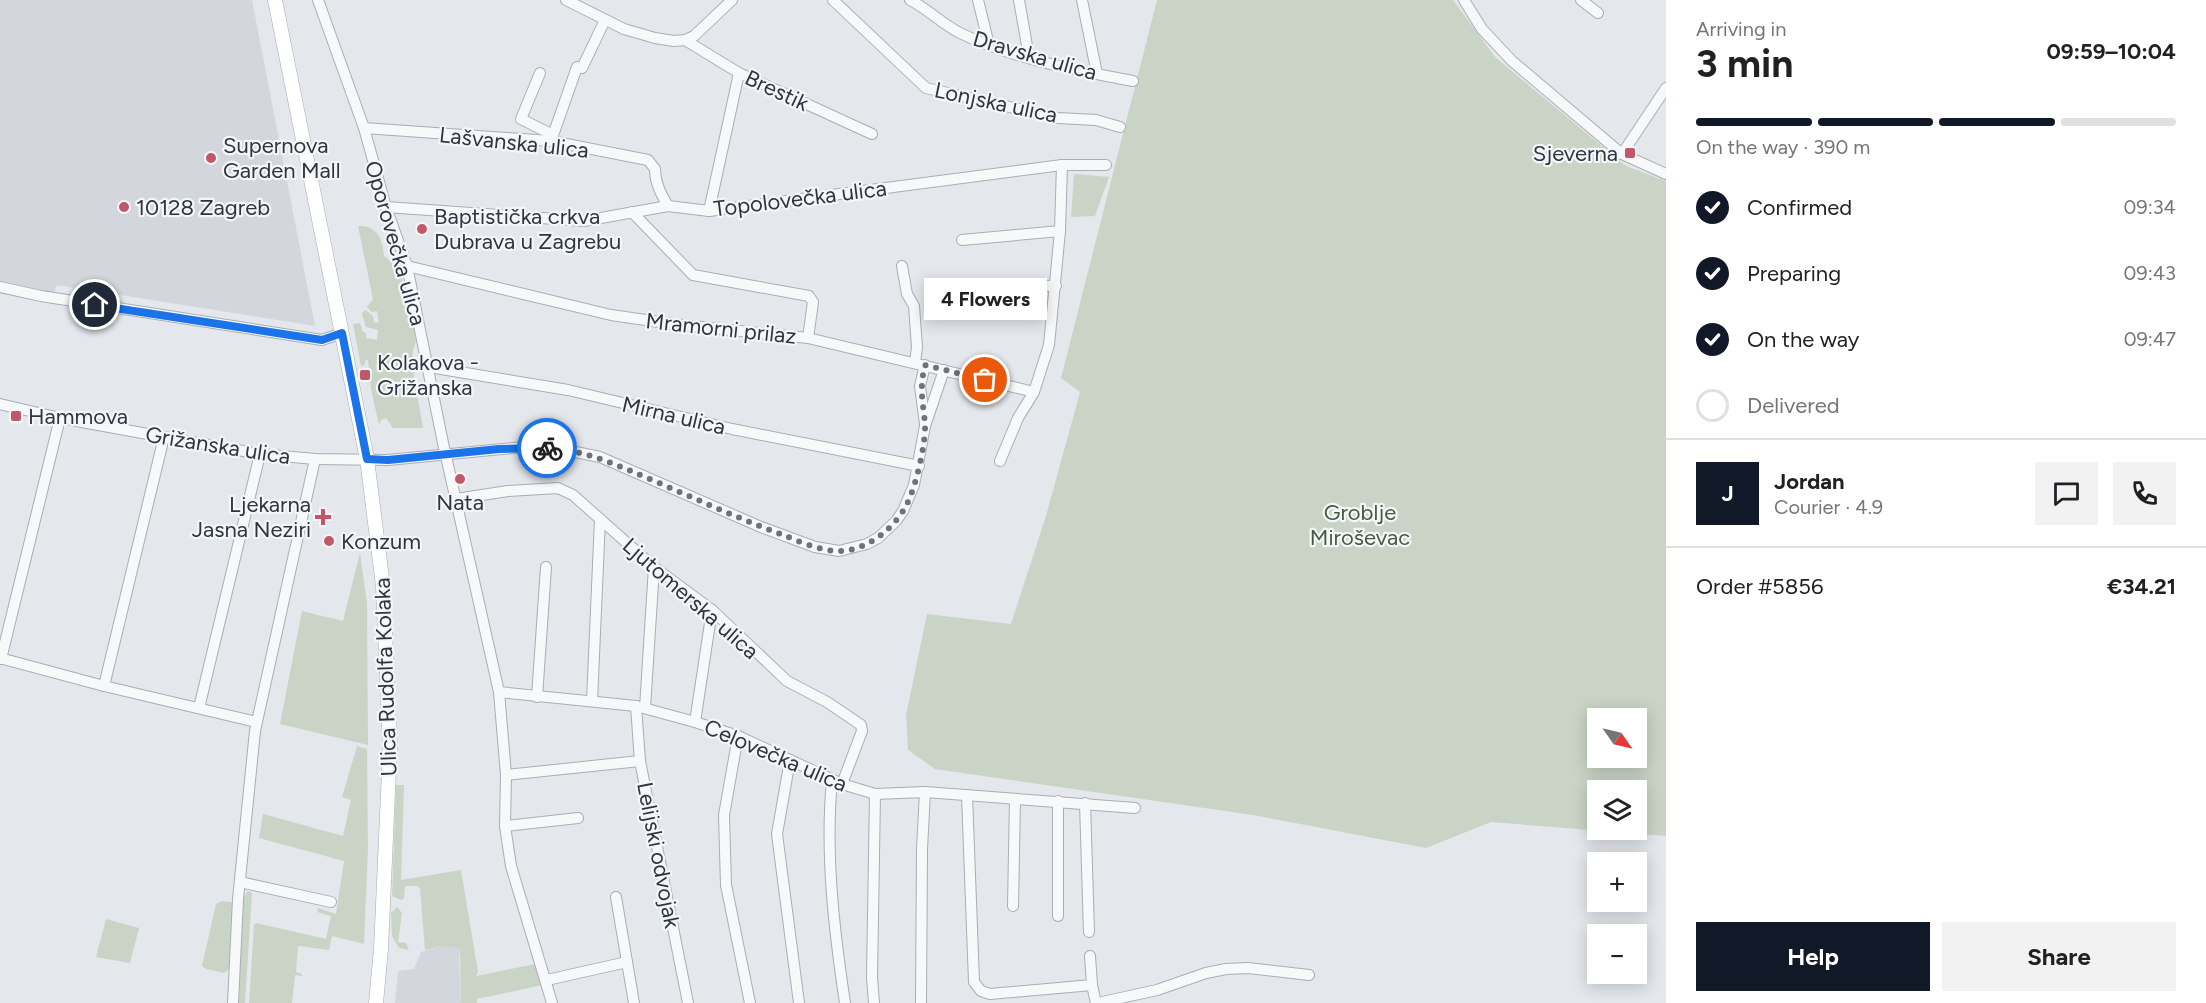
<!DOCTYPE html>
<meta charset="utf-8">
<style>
body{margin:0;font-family:Figtree,sans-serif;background:#f2f2f2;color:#202124;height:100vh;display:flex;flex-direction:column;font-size:22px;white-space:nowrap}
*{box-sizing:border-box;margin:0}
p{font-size:20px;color:#757577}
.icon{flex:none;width:33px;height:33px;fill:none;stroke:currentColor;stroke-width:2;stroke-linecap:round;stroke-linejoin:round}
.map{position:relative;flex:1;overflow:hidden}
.drawer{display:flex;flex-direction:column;background:#fff;width:540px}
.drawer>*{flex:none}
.needle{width:39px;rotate:124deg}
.fabs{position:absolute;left:1587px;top:708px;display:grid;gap:12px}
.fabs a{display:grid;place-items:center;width:60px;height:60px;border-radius:0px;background:#fff;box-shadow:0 3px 15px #0003;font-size:30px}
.pin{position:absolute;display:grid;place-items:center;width:51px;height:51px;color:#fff;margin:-26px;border:3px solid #fff;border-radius:50%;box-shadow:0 2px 6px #0007}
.courier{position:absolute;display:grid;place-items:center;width:60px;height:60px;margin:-30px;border:4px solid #1a73e8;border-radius:50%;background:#fff;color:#222;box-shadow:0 2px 8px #0007}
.bubble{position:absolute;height:42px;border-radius:0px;background:#fff;box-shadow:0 3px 15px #0003;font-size:20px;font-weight:700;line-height:42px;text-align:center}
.headline em{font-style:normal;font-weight:700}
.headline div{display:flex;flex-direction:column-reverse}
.headline{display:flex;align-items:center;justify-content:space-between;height:102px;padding:0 30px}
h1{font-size:39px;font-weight:700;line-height:45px}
.bar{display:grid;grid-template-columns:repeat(4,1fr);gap:9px 6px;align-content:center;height:72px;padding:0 30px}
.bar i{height:8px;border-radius:4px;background:#e0e0e0}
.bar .active{background:#111827}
.bar p{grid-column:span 4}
.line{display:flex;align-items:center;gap:15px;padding:0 30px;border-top:2px solid #e0e0e0}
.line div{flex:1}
.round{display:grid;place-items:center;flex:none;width:63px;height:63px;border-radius:0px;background:#f2f2f2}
ol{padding:0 30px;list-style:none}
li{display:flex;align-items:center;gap:18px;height:66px}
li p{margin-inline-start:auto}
li .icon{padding:6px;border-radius:50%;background:#111827;color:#fff;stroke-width:4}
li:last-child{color:#757577}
li i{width:33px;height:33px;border:3px solid #e0e0e0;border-radius:50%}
.button{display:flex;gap:12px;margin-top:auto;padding:12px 30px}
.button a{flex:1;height:69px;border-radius:0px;background:#111827;color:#fff;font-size:24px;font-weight:700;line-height:69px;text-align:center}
.button a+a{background:#f2f2f2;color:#202124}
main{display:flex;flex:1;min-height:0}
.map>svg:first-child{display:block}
.built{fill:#d3d6dc}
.green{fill:#cad4c6;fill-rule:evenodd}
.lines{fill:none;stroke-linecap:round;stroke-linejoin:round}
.minor-casing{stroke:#a9aeb5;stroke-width:12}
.major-casing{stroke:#a5acb5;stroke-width:15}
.minor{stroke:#f7f8f9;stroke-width:10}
.major{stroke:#fff;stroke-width:14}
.done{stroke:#6d737d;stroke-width:6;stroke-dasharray:0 10.8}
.route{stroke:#1a73e8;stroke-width:8}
.poi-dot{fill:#c25769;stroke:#f4f6f8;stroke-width:2}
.labels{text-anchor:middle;stroke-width:4.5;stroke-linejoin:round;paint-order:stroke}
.street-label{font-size:22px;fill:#2d3542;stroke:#f4f6f8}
.poi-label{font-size:22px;fill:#2d3542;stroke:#f4f6f8;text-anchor:start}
.park-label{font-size:22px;fill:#435c3c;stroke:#f4f6f8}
</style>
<main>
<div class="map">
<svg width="1666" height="1003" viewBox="0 0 1666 1003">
<rect width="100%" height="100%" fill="#e4e7eb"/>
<g class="built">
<path d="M0,0H252L315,326L57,285L53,296L0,285Z"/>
<path d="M441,946L460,949L459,959L461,1003H395L398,971L414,969L421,952Z"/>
</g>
<g class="green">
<path d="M1157,0H1453L1496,58L1626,166L1666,181V836L1491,822L1426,848L1253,815L935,769L908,750L906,715L927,614L1011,624L1046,516L1080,392L1061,378ZM1598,718H1636V758H1598ZM1598,790H1636V830H1598Z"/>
<path d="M1074,174L1109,177L1095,216L1071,217Z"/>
<path d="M358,226C377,225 383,239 384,256L399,269L412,313L416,341L413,350L412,365L423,428H393L386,418L381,420L379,425L371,389L368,360H365V365L361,366L353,324L360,323L363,332L366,333V338L377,340L378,330L366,327L362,314L365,310L373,316L374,323L379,322L377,311L372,312L367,307L373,299Z"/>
<path d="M360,553L367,603L368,745L280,724L302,611L343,621Z"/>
<path d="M357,746L367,749L368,848L364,944L332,936L329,950L298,946L296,972L302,974V976L295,975L292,1003H249L254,925L256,923L326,939L331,916L317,912L318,908L336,914L344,861L259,838L263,814L343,836L351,800L342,797Z"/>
<path d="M396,785H404L401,880L461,870L478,972L476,976L536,964L543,985L477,999V1003H461L460,949L441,946L425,950L420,888L416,886H405L404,898L401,900L392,896Z"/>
<path d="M248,891L252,893L245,1003H239L243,898Z"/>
<path d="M222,901L231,902L233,905L231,968L224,973L206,969L202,966L216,904Z"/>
<path d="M397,907L402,913L398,942L406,943L409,950L399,948L392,936L391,913Z"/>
<path d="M106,919L139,928L130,963L96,957Z"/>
</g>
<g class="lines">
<g class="minor-casing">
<g id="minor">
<path d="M318,0L364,128L386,207L407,266L443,443L499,692L506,775L505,826L511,866L552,1003"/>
<path d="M566,0L624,29L655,38L674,41L685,40L739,73L872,134"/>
<path d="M833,0L926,88L1058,118L1096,120L1120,127"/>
<path d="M910,0C928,9 942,24 960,33C1010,58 1079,71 1133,81"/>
<path d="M978,0L989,45"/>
<path d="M1019,0L1029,57"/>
<path d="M1082,0L1097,74"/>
<path d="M1464,0L1482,29L1512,61L1622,154L1666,174"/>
<path d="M1581,0L1598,13"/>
<path d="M685,40L694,36L732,0"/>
<path d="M582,68L605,20"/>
<path d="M540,73L521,119L553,135"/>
<path d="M364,128L551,141L648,160L655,169C655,183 661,194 668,206"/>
<path d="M551,141L577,67"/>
<path d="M1622,154L1666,88"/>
<path d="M386,207L584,221L668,206L709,211L1062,165H1106"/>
<path d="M709,211L739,73"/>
<path d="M632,212L693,275L809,296L813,302L808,338"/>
<path d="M962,240L1060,231"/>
<path d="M407,266L611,315L673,324L808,338L1034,392"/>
<path d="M902,266L907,294L914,306L917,347L915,363"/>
<path d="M954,285L1056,286"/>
<path d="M0,287L41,296L322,340L342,333"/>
<path d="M429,367L568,390L732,429L919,466"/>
<path d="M0,404L60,418L164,437L260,454L315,459L388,460L524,447L561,449L600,457L761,527L815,547L839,551L867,544L878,538L896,521L903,511L914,485L925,426L944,370"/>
<path d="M925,424L920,386L925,365"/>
<path d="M1000,461L1018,418L1034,392L1049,345L1060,231L1062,165"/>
<path d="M456,499L508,491L558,488L573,495L654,567L712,610L787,681L827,702L861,725L862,731L842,784"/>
<path d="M0,658L104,686L256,722"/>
<path d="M1,659L60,418"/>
<path d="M104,686L164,437"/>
<path d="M499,692L636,706L695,722L738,736L842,784L875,794L925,792L1135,808"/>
<path d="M537,697L546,567"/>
<path d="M592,701L600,519"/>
<path d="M636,706L640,761L688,1003"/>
<path d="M199,708L260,454"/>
<path d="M645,708L654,567"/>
<path d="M695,722L712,610"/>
<path d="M738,736L724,815L726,885L750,1003"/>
<path d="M790,760L777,834L799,1003"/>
<path d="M506,775L640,761"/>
<path d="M832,780C825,853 834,930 845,1003"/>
<path d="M967,795L974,982L981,991L990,994L1092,985"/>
<path d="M1085,803L1089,932"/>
<path d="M505,826L578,818"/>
<path d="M240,882L331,902"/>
<path d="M616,897L634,1003"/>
<path d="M1013,906L1015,799"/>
<path d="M1058,916V801"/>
<path d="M1090,956L1092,985L1096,1003"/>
<path d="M547,980L627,962"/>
<path d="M233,1003L238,899L255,731L315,459"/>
<path d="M874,1003L872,977L875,794"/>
<path d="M921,1003L922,849L925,792"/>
<path d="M1098,1003L1157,990L1206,973L1226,969L1248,968L1309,975"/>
</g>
</g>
<g class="major-casing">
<path id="major" d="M275,0L367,459L383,586L390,748L381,949L376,1003"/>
</g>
<use href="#minor" class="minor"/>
<use href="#major" class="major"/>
</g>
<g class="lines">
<path class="done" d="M547,448C585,450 617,465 652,480C694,498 735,517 778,533C797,540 818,551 839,551C867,551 895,528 907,504C916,486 926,443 925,424C923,401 919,389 925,365L985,380"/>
<path class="route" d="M95,305L322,340L342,333L367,459L388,460L499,449L547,448"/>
</g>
<g class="poi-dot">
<rect x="1624" y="147" width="12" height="12" rx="3"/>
<circle cx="211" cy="158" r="6"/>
<circle cx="124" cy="207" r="6"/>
<circle cx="422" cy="229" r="6"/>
<rect x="359" y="369" width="12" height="12" rx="3"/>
<rect x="10" y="410" width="12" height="12" rx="3"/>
<circle cx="460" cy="479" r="6"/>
<path d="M320 508h6v6h6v6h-6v6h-6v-6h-6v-6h6z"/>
<circle cx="329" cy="541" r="6"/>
</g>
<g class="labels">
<g class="street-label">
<text transform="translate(1035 55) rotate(16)" y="8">Dravska ulica</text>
<text transform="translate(777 90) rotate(25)" y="8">Brestik</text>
<text transform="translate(996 102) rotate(12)" y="8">Lonjska ulica</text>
<text transform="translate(514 142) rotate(6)" y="8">Lašvanska ulica</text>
<text transform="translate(800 198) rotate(-7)" y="8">Topolovečka ulica</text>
<text transform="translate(396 243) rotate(74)" y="8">Oporovečka ulica</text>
<text transform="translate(721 328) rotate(6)" y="8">Mramorni prilaz</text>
<text transform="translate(674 415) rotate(13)" y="8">Mirna ulica</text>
<text transform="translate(218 445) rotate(9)" y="8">Grižanska ulica</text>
<text transform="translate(691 598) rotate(41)" y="8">Ljutomerska ulica</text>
<text transform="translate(385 677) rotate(-92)" y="8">Ulica Rudolfa Kolaka</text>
<text transform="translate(776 755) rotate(23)" y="8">Celovečka ulica</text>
<text transform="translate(659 855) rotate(79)" y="8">Lelijski odvojak</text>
</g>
<g class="poi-label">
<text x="223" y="153">Supernova<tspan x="223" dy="25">Garden Mall</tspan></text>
<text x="1618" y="161" text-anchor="end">Sjeverna</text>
<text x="136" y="215">10128 Zagreb</text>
<text x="434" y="224">Baptistička crkva<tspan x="434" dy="25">Dubrava u Zagrebu</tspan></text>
<text x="377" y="370">Kolakova -<tspan x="377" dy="25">Grižanska</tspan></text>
<text x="28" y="424">Hammova</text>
<text x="460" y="510" text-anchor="middle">Nata</text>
<text x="311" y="512" text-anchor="end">Ljekarna<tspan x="311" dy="25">Jasna Neziri</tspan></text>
<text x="341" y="549">Konzum</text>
</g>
<g class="park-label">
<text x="1360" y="520">Groblje<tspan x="1360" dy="25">Miroševac</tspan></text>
</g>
</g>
</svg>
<div class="fabs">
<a><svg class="needle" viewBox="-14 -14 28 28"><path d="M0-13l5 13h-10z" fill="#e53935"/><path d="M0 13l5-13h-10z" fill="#757577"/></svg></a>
<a><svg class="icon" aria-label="layers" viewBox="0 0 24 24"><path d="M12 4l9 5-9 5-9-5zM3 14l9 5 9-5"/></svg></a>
<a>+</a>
<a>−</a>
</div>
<div class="pin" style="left:985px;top:380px;background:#ea580c"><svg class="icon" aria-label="bag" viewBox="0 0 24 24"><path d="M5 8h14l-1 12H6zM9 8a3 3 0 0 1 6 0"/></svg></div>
<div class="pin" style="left:95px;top:305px;background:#1f2937"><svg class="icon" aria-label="home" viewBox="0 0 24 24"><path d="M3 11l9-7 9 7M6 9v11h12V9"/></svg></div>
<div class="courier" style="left:547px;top:448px"><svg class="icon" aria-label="bike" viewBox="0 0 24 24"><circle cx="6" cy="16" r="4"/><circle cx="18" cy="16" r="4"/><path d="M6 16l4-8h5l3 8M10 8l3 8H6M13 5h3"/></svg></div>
<div class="bubble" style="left:924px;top:278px;width:123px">4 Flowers</div>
</div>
<section class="drawer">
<div class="headline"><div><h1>3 min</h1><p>Arriving in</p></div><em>09:59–10:04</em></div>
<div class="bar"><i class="active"></i><i class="active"></i><i class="active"></i><i></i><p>On the way · 390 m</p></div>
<ol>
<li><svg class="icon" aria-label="check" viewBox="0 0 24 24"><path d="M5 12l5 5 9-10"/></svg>Confirmed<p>09:34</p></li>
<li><svg class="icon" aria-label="check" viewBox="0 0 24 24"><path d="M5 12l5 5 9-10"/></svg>Preparing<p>09:43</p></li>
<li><svg class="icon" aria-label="check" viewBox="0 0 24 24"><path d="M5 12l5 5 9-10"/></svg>On the way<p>09:47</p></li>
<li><i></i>Delivered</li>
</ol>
<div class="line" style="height:108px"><b class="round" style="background:#111827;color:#fff">J</b><div><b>Jordan</b><p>Courier · 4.9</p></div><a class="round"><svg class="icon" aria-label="chat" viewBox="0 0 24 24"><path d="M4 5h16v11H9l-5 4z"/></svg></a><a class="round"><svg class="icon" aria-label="phone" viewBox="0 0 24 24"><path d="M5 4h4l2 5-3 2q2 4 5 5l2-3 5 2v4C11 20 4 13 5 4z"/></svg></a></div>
<div class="line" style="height:78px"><div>Order #5856</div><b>€34.21</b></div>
<div class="button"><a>Help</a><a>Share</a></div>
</section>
</main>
